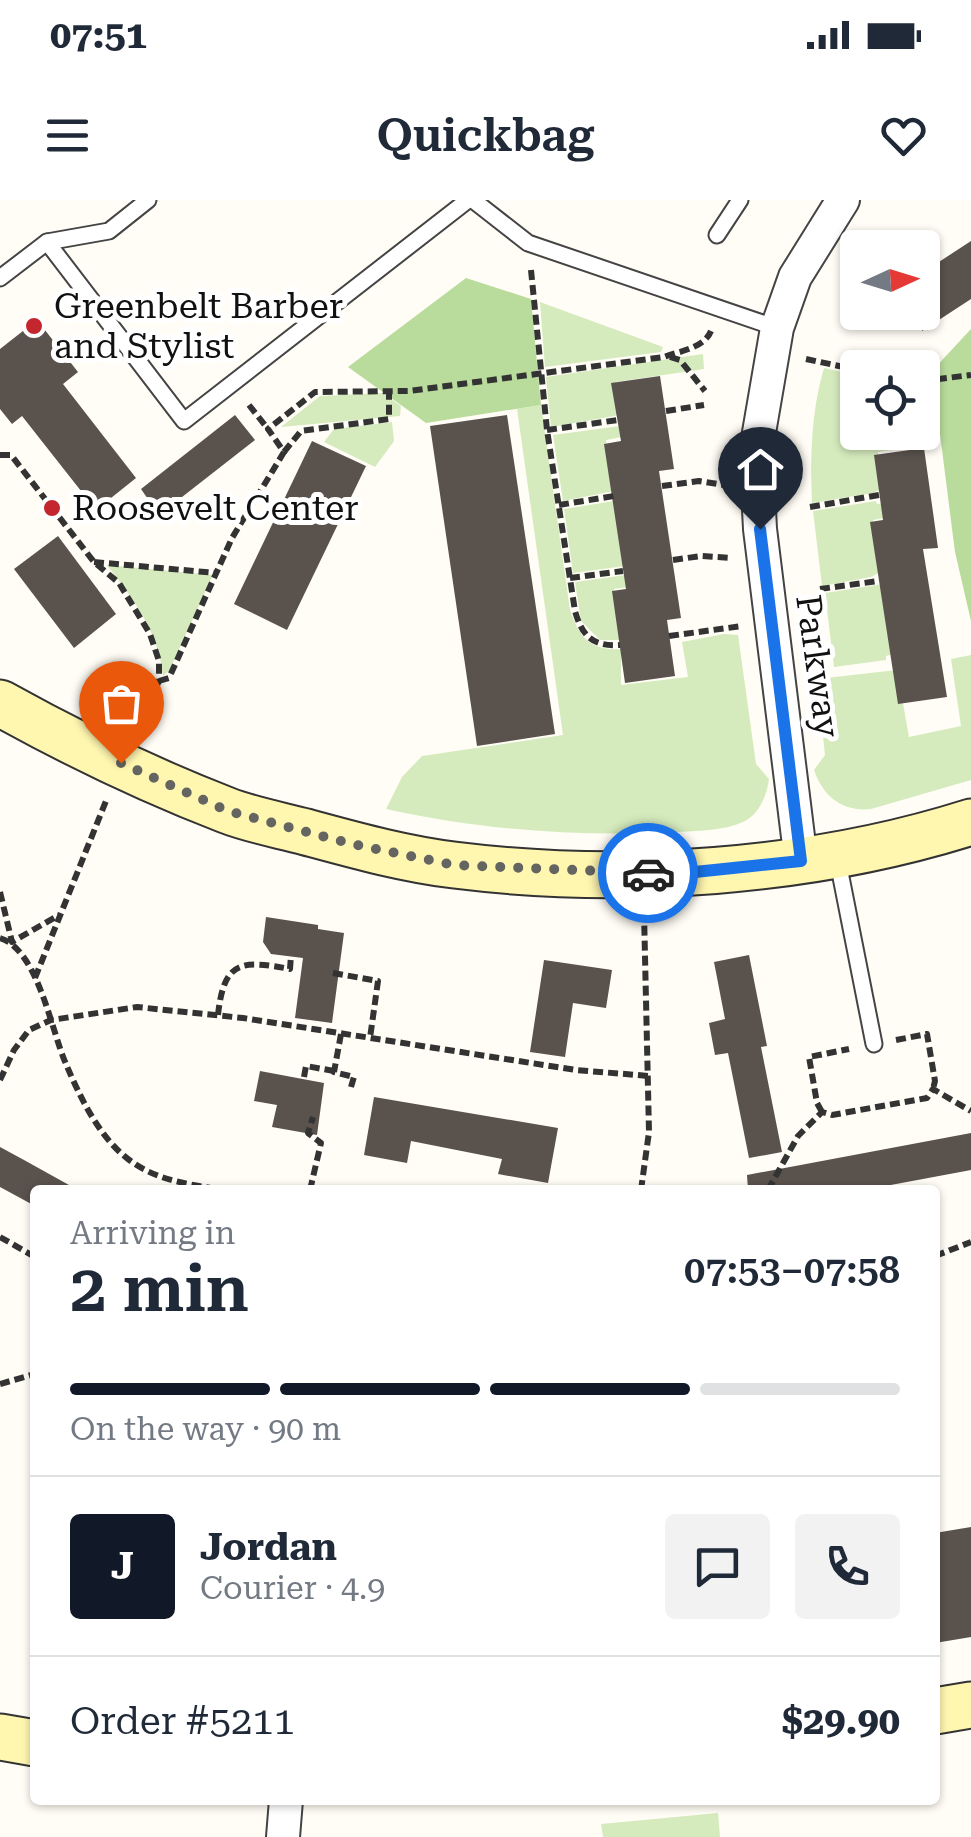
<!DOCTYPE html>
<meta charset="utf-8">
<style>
body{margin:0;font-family:"Roboto Serif",serif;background:#f2f2f3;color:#1f2937;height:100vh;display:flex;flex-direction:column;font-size:38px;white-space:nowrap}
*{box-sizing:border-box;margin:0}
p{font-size:32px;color:#747a83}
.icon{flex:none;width:55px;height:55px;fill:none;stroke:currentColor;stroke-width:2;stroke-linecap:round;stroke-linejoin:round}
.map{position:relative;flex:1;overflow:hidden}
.details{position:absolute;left:30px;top:985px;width:910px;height:620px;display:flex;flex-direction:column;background:#fff;border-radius:10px;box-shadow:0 2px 8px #0004}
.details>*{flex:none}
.needle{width:65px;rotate:86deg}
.fabs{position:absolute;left:840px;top:30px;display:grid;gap:20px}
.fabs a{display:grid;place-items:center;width:100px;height:100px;border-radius:10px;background:#fff;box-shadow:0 2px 8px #0004;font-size:50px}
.pin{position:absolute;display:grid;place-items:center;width:85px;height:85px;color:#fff;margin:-102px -42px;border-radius:50% 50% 50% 0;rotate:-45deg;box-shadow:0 0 10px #0007}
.pin .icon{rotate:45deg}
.courier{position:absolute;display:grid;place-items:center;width:100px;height:100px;margin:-50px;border:8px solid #1a73e8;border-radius:50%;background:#fff;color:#222;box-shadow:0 2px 12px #0007}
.summary em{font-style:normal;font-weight:600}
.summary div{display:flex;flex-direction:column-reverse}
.summary{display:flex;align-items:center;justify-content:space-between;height:170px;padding:0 40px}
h1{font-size:65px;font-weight:600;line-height:75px}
.bar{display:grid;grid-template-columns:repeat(4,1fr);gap:15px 10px;align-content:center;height:120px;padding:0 40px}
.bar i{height:12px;border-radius:8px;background:#e0e1e3}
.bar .active{background:#111827}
.bar p{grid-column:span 4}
.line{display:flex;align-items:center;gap:25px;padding:0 40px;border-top:2px solid #e0e1e3}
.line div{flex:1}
.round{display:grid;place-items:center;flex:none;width:105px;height:105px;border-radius:10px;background:#f2f2f3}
.status{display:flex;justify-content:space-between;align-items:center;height:70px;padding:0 50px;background:#fff;direction:ltr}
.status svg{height:28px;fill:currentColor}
header{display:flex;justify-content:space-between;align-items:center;height:130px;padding:0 40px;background:#fff;font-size:45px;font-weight:600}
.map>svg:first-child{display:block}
.green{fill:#d5ebbd}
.forest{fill:#b9dc9c}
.building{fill:#5a524d}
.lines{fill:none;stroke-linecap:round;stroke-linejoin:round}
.lane-casing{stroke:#444;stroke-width:19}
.street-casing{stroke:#444;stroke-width:36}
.secondary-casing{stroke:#333;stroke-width:49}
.path{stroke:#333;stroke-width:6;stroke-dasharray:10 5;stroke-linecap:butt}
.lane{stroke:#fff;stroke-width:15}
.street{stroke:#fff;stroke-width:32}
.secondary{stroke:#fff6b0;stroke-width:45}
.done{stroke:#646461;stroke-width:10;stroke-dasharray:0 18}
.route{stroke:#1a73e8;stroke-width:12}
.poi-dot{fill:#c4262e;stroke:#fff;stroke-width:4}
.labels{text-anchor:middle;stroke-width:10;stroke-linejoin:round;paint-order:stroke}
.poi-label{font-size:35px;fill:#111;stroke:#fff;text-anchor:start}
.street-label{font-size:35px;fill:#111;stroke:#fff}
</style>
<div class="status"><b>07:51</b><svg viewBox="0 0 49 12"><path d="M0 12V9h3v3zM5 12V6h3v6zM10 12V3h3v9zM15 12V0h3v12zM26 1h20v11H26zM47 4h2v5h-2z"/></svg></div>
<header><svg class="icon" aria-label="menu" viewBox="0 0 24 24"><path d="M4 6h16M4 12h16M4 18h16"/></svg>Quickbag<svg class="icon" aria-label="heart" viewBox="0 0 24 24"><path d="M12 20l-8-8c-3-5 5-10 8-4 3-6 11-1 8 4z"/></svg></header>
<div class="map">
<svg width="971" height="1637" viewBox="0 0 971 1637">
<rect width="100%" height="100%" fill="#fffdf5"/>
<g class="green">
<path d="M540,102L663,147L661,152L545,167Z"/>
<path d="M703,154L704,169L616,182L620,215L551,227L546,177Z"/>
<path d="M824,168L857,175L858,232H922L923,186L931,187L937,243L878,252L883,288L873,293L812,303C810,257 811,212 824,168Z"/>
<path d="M383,193L401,206L400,216L281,227L320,196Z"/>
<path d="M541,205L570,410C579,437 590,451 621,449V485L688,477L682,442L724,434L738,435L756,564L769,579C767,595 759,615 743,622C723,631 697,631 675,632C579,637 480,630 386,609L402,577L422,556L563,535L517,209Z"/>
<path d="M392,222L394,241L375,267L324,242L334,229Z"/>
<path d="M620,226L622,237L606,240L614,291L563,301L553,235Z"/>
<path d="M614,301L625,366L573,373L564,309Z"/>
<path d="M876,301L877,304L886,303L888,317L873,320L880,372L871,377L822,386L813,311Z"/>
<path d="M107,365L213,375L169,471L163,476C158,431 134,400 107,365Z"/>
<path d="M626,375L628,387L614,389L620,440H600L581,421L575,382Z"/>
<path d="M883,384L893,454L886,456V460L834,467L825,393Z"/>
<path d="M971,455V580L871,609C843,612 823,597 814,570L825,555L817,479L897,470L909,537L961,526L951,459Z"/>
<path d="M718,1613L720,1637H603L601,1624Z"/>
</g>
<g class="forest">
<path d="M466,78L531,99L541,205L426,223L348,167Z"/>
<path d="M971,129V421L955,352L932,171Z"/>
</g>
<g class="building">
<path d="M971,41V99L922,131V73Z"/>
<path d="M37,120L78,172L63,184L136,278L96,310L22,216L12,224L0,209V149Z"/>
<path d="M660,176L674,269L659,271L681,418L667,420L675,476L625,483L612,391L626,389L604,244L621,241L611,183Z"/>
<path d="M235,215L255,240L159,315L141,289Z"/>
<path d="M507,215L555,534L477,546L430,226Z"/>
<path d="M312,241L366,266L287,430L234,404Z"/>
<path d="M924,248L938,348L923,349L947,497L898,504L870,322L883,320L874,255Z"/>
<path d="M58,336L116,414L74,448L14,369Z"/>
<path d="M266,717L318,725V729L344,733L332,823L295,818L303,758L271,754L263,742Z"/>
<path d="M749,755L767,846L761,847L782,952L749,958L728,853L715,855L709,823L725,819L714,762Z"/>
<path d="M544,760L612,770L606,808L573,803L565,857L530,852Z"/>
<path d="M260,871L324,883L317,935L272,927L277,905L254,901Z"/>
<path d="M374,897L558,928L548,983L498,974L502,959L411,941L407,963L364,955Z"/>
<path d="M971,933V970L864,990H748L747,975Z"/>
<path d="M0,947L24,960L78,990H35V1006L0,987Z"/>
<path d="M971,1327V1437L935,1443V1333Z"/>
</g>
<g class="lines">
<g class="lane-casing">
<g id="lane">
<path d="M473,0L528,43L777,128"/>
<path d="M717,35L740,0"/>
<path d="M47,42L184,221L468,0"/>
<path d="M0,78L47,42L109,31L148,0"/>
<path d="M837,657L874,844"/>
</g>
</g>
<g class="street-casing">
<g id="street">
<path d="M801,661L760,329L756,250L777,128L795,77L843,0"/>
<path d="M283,1637L286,1600"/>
</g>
</g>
<g class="secondary-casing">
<g id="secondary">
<path d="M0,503C70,542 151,581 226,610C251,620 280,625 306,632C354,645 404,659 454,665C622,686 810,673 971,622"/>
<path d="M935,1511L971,1505"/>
<path d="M0,1537L35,1543"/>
</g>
</g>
<g class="path">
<path d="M531,70L547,230L575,411C582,436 593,447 620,445"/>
<path d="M27,119L34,126"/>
<path d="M670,157L680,160L705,191"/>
<path d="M806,159L858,170"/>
<path d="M922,181L971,175"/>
<path d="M249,205L268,229"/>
<path d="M666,211L704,205"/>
<path d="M547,230L618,220"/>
<path d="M284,252L301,231L389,219V192"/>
<path d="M0,255H11L94,362L119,383L150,434L159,461V481L138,525"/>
<path d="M662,286L699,281L724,285"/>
<path d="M559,305L614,296"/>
<path d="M810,307L879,295"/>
<path d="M673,360L701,356L731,358"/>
<path d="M94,362L216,373"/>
<path d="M570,378L623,371"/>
<path d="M820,389L878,381"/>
<path d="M669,436L742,426"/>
<path d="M159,481L169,478L232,338L284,252L268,229L315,192L409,191L664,157C680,151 704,148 711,131"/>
<path d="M0,692L12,742L59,715"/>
<path d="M0,738C38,750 51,830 66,864C80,897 99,937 128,959C156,981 189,984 222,990"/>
<path d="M333,773L378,781L370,838"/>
<path d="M35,778L106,601"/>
<path d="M218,815C224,760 241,760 290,769L291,755"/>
<path d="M341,834L334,872L354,877L351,887"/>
<path d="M896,840L927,834L935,881L933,889"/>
<path d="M304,877L306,866L334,871"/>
<path d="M0,880L14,850L29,830L51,820L137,807L243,818L576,870L649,876"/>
<path d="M822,912L817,903L809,857L849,849"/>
<path d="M310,990L321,943L308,933L313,917"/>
<path d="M641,990L649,932L644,712"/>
<path d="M768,990L798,936L822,912L832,915L927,898L933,889L971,911"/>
<path d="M0,1037L35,1057"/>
<path d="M935,1056L971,1042"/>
<path d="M0,1184L35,1174"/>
</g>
<use href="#lane" class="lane"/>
<use href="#street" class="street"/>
<use href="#secondary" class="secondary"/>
</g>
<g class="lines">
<path class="done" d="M121,563L228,611L352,644L454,665L648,673"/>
<path class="route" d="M648,673L695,672L801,661L760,329"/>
</g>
<g class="poi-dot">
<circle cx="34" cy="126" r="10"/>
<circle cx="52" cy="308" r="10"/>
</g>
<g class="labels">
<g class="poi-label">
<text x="54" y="118">Greenbelt Barber<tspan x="54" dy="40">and Stylist</tspan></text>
<text x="72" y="320">Roosevelt Center</text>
</g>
<g class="street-label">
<text transform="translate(818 466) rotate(82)" y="12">Parkway</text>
</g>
</g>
</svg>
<div class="fabs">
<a><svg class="needle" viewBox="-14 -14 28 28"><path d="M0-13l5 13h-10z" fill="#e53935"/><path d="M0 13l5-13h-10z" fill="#747a83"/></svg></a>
<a><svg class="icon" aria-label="locate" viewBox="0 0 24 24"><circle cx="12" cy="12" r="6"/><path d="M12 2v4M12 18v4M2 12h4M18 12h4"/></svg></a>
</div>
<div class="pin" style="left:121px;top:563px;background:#ea580c"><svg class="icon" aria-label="bag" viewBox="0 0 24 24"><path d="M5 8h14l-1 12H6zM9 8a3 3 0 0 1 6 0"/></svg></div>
<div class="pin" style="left:760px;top:329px;background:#1f2937"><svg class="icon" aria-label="home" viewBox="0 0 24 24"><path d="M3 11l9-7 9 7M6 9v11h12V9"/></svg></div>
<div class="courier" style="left:648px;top:673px"><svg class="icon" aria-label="car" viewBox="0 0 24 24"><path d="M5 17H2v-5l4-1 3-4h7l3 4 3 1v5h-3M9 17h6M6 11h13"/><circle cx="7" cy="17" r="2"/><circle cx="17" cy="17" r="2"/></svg></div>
<section class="details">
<div class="summary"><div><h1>2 min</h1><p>Arriving in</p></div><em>07:53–07:58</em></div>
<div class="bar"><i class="active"></i><i class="active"></i><i class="active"></i><i></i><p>On the way · 90 m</p></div>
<div class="line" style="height:180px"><b class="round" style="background:#111827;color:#fff">J</b><div><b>Jordan</b><p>Courier · 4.9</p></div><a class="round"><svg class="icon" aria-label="chat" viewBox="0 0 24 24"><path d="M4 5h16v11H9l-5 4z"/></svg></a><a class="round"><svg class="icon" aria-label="phone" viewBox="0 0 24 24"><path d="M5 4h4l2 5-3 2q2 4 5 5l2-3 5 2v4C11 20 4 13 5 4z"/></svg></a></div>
<div class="line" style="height:130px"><div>Order #5211</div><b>$29.90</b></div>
</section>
</div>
